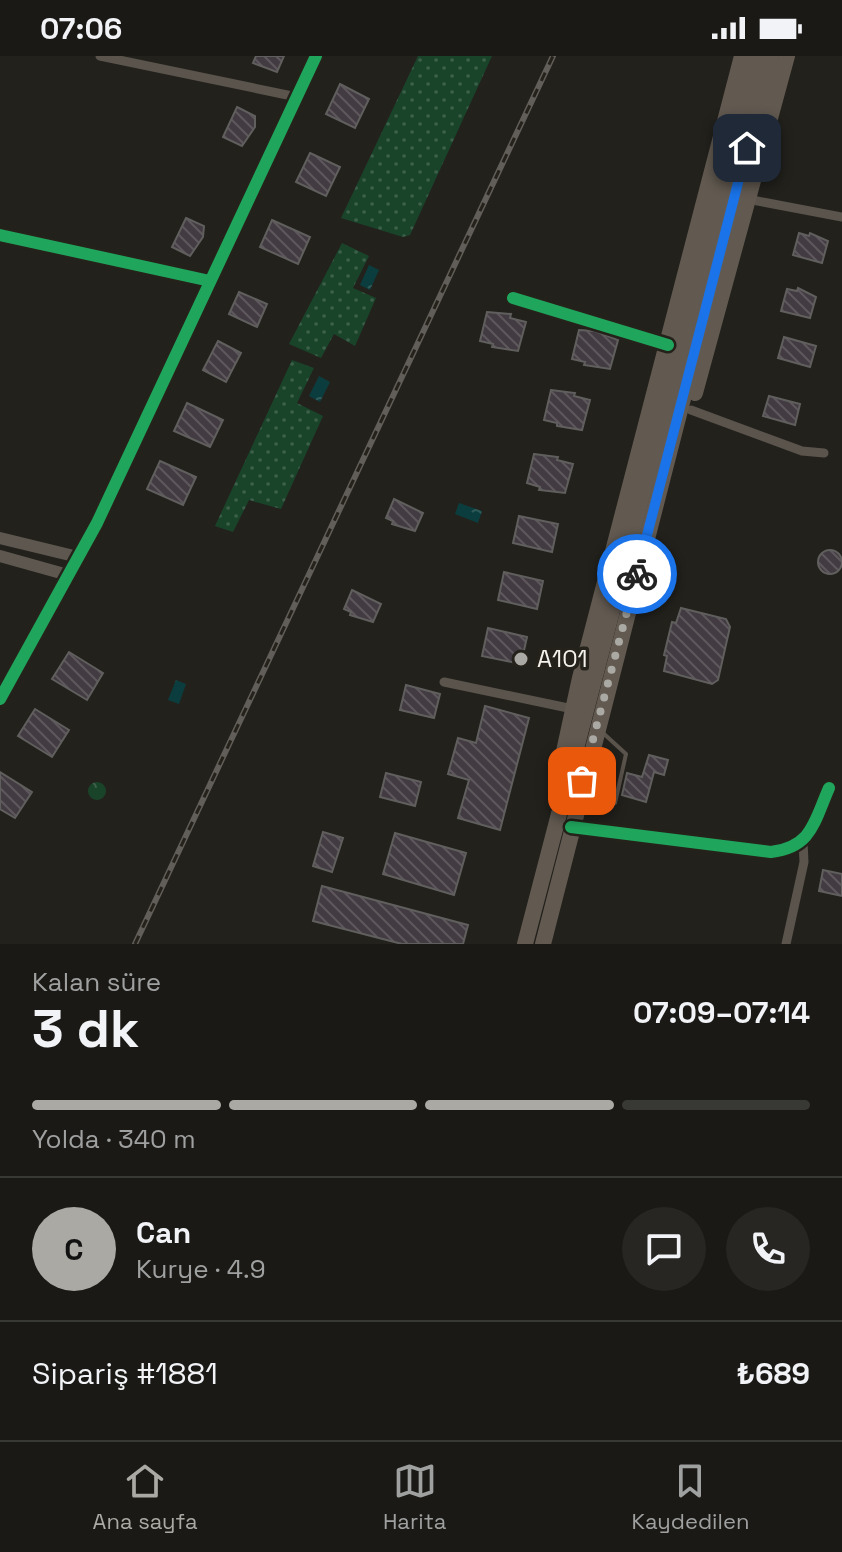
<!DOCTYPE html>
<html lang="tr">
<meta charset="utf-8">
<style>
body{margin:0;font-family:"Space Grotesk",sans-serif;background:#272622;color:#f1f3f6;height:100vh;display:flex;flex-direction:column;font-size:30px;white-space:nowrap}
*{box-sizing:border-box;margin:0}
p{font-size:26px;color:#9fa0a0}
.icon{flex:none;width:44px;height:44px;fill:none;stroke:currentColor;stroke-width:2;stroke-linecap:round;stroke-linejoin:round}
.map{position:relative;height:888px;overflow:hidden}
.side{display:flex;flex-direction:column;background:#1a1915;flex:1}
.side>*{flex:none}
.pin{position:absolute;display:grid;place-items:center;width:68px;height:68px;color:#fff;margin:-34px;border-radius:16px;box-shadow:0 4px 12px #0006}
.courier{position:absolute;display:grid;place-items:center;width:80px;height:80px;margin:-40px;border:6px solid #1a73e8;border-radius:50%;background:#fff;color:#222;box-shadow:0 2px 10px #0007}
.head em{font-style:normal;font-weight:700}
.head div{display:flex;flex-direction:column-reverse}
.head{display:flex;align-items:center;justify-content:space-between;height:136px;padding:0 32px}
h1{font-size:52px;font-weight:700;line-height:60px}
.bar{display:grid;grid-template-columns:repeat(4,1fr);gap:12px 8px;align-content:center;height:96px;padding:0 32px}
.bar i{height:10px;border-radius:6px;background:#383834}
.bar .on{background:#aaa9a3}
.bar p{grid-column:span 4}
.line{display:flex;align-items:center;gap:20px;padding:0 32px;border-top:2px solid #383834}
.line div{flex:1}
.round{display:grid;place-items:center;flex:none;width:84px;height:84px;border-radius:42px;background:#272622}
.status{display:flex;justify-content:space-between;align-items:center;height:56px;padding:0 40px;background:#1a1915;direction:ltr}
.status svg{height:22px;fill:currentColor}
.tab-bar{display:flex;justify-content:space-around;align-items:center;height:112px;border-top:2px solid #383834;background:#1a1915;font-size:22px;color:#9fa0a0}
.tab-bar a{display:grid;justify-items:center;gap:4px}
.tab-bar .on{color:#aaa9a3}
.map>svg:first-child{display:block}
.grass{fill:url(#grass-dots)}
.park{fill:url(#park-crowns)}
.water{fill:url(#water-ripples)}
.building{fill:url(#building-back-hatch);stroke:#605f5e;stroke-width:2}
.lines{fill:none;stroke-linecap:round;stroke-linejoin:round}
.lane{stroke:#5b544d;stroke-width:4}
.street{stroke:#5b544d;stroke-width:9}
.secondary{stroke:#5d574f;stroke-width:12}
.highway{stroke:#625a51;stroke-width:16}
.rail-casing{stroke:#615d58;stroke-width:6}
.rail{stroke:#24221a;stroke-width:3;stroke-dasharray:9;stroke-linecap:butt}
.cycleway-casing{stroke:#24221a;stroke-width:17}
.cycleway{stroke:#20a55d;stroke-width:12}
.done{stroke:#aaa9a3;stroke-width:8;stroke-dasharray:0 14.4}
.route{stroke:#1a73e8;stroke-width:10}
.poi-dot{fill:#aaa9a3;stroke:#24221a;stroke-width:3}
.labels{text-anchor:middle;stroke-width:7;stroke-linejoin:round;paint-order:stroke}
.poi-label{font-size:24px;fill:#f3f2ec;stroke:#24221a;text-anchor:start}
</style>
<div class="status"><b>07:06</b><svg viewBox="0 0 49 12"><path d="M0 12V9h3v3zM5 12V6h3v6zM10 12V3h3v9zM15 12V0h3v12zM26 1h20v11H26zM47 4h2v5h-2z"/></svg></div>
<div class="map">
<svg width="842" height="888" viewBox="0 0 842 888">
<defs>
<pattern id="grass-dots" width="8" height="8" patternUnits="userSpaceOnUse" patternTransform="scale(2)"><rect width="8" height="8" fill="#19442a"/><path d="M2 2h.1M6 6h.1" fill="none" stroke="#3b5f49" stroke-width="1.8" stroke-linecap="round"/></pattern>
<pattern id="park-crowns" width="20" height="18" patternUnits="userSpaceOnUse" patternTransform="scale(2)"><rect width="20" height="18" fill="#19442a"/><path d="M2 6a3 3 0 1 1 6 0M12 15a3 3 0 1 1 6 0" fill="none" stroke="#3b5f49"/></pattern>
<pattern id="water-ripples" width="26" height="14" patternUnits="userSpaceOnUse" patternTransform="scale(2)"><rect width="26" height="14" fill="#0b3d3e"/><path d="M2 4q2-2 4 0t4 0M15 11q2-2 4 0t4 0" fill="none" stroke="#2f5a5a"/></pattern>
<pattern id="building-back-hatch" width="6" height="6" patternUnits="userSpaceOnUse" patternTransform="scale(2)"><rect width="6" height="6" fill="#423b42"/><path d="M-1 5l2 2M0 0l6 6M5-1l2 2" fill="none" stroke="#5e585d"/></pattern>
</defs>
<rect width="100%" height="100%" fill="#22211c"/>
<g class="grass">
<path d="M418,0H492L410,179L403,181L341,162Z"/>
<path d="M342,187L369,200L353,232L376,242L355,290L334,278L321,302L289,288Z"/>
<path d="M292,304L314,312L297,347L323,360L281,453L249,444L233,476L215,470Z"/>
</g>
<circle class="park" cx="97" cy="735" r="9"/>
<g class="water">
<path d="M369,209L379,214L370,234L360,229Z"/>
<path d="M319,320L330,326L320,346L309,340Z"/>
<path d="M459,447L482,455L478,467L455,458Z"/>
<path d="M176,624L186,628L179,648L168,644Z"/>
</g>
<g class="building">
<path d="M256,0H284L277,16L253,7Z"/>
<path d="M340,28L369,43L355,72L326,58Z"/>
<path d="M237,51L255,60V71L242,90L223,81Z"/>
<path d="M310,97L340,111L326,140L296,126Z"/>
<path d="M186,162L204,170L203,181L190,200L172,191Z"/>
<path d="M272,164L310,181L298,208L260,191Z"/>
<path d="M799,177L809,180L810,177L828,185L822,207L793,199Z"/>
<path d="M798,232L816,241L810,262L781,255L787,233L797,235Z"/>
<path d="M239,236L267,248L257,271L229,258Z"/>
<path d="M487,256L511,258L510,262L526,266L518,295L492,291L493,288L480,285Z"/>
<path d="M579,274L595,275L618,284L610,313L584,309L585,306L572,303Z"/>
<path d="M784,281L816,290L810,311L778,302Z"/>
<path d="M218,285L241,297L226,326L203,314Z"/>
<path d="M551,334L575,337L574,340L590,344L582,374L557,370V367L544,364Z"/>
<path d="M769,340L800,348L795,369L763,360Z"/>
<path d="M187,347L223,364L210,391L174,375Z"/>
<path d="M534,398L558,401L557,404L573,408L565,437L539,434L540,431L527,427Z"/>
<path d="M160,405L196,421L183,449L147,433Z"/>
<path d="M394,443L423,457L415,475L392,468L393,465L386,462Z"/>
<path d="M519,460L558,468L552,496L513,487Z"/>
<circle cx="830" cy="506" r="12"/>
<path d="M504,516L543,525L537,553L498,544Z"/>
<path d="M352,534L381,548L373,566L350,559L351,556L344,553Z"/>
<path d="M681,552L726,563L730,571L718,624L712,628L664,615L667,600L664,599L672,566L676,567Z"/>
<path d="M488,572L527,581L521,608L482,600Z"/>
<path d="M69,596L103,617L87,644L52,623Z"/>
<path d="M406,629L440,638L434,662L400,654Z"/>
<path d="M485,650L529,662L500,774L458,762L469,724L448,718L458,682L476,687Z"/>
<path d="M35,653L69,674L52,701L18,680Z"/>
<path d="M649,699L668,704L664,719L654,716L646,746L622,739L627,717L642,721Z"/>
<path d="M0,716L32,736L15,762L0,753Z"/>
<path d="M386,717L421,726L415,750L380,741Z"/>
<path d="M323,776L343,782L332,816L313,810Z"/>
<path d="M395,777L466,797L454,839L383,818Z"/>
<path d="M823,814L842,818V840L819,835Z"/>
<path d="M322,830L468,869L463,888H402L313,865Z"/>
</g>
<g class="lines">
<path class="lane" d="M582,752L615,747L626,698L603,677"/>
<g class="street">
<path d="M100,0L297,41"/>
<path d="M747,143L842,161"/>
<path d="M0,179L210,225"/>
<path d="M513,242L668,289"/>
<path d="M691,354L802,395L824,397"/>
<path d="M444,626L573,653"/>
<path d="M0,643L97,467L316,0"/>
<path d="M571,771L771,796C812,791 814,766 829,732"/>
<path d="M786,888L804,806L803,785"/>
</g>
<g class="secondary">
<path d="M0,482L78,501"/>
<path d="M0,500L68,519"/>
</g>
<g class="highway">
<path d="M695,337L787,0"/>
<path d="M558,723L580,622L742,0"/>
<path d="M525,888L757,0"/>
<path d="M543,888L771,0"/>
</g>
<g class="rail-casing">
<path id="rail" d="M135,888L553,0"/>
</g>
<use href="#rail" class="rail"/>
<g class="cycleway-casing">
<g id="cycleway">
<path d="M0,179L210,225"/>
<path d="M513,242L668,289"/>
<path d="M0,643L97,467L316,0"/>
<path d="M571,771L771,796C812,791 814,766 829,732"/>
</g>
</g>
<use href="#cycleway" class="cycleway"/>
</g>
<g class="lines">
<path class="done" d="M582,725L637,518"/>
<path class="route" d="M637,518L747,92"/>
</g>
<circle class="poi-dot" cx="521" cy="603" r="8"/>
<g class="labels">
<g class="poi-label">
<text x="537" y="611">A101</text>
</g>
</g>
</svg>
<div class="pin" style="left:582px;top:725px;background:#ea580c"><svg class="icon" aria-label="bag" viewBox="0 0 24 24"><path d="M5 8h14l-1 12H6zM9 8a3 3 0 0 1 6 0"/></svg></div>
<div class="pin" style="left:747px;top:92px;background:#1f2937"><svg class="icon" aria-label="home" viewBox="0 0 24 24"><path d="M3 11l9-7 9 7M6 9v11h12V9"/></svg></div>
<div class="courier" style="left:637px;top:518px"><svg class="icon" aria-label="bike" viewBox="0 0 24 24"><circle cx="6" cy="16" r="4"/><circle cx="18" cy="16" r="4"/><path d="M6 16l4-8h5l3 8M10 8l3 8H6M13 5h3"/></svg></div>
</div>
<section class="side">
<div class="head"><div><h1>3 dk</h1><p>Kalan süre</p></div><em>07:09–07:14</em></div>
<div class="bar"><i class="on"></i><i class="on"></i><i class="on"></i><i></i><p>Yolda · 340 m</p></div>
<div class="line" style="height:144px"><b class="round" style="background:#aaa9a3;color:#111">C</b><div><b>Can</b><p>Kurye · 4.9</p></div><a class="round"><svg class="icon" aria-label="chat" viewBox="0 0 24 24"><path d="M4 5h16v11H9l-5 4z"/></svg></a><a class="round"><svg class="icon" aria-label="phone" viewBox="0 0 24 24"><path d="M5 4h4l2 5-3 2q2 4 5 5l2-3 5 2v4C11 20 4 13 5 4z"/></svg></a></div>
<div class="line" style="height:104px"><div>Sipariş #1881</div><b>₺689</b></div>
</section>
<nav class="tab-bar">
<a class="on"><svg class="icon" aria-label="home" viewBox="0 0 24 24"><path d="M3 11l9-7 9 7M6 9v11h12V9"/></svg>Ana sayfa</a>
<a><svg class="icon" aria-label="map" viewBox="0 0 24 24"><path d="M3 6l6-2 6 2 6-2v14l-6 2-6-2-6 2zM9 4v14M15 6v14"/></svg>Harita</a>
<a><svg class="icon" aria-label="saved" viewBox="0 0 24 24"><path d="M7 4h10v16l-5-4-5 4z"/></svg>Kaydedilen</a>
</nav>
